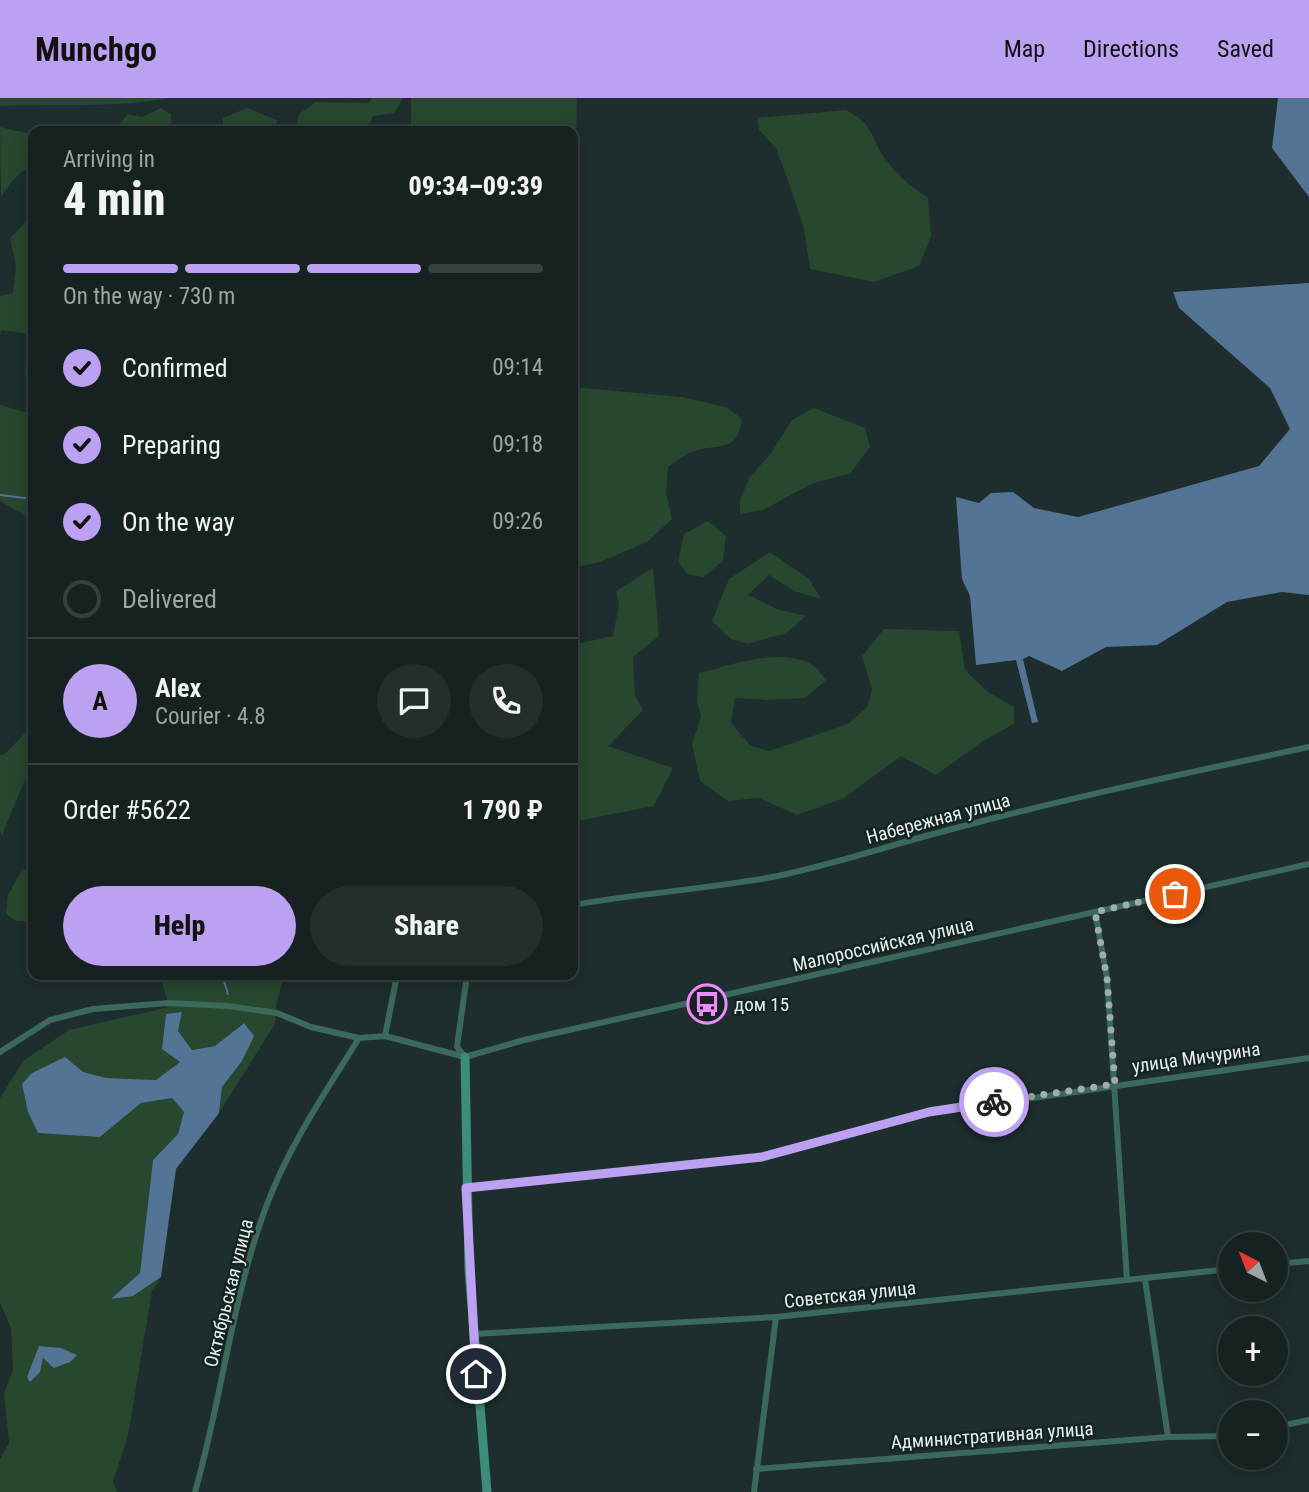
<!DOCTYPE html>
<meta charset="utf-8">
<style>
body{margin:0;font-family:"Roboto Condensed",sans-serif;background:#232f2f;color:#f1f3f6;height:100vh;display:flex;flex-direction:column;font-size:26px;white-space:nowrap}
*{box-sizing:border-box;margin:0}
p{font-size:23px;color:#9ea4a5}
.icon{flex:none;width:38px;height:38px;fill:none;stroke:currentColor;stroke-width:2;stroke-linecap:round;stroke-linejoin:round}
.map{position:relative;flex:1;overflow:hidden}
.drawer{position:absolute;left:28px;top:28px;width:550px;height:854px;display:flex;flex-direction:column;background:#162222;border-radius:14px;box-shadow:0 4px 18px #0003,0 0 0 2px #353f40}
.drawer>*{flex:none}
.needle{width:46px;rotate:318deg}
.buttons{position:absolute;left:1218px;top:1134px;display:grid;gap:14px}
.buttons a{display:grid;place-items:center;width:70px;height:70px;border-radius:50%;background:#162222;box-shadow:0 4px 18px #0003,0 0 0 2px #353f40;font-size:35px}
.pin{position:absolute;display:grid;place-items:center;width:60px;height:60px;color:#fff;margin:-30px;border:4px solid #fff;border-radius:50%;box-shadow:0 2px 7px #0007}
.courier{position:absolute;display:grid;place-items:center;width:70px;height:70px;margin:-35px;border:5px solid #bca0f2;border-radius:50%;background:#fff;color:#222;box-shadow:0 2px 9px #0007}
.headline em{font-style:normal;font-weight:800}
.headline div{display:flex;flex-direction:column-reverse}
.headline{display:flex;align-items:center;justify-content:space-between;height:119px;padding:0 35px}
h1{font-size:46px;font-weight:800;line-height:52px}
.bar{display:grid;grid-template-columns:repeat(4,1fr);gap:10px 7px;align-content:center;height:84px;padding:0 35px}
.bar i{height:9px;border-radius:5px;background:#353f40}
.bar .selected{background:#bca0f2}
.bar p{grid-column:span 4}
.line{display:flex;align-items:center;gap:18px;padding:0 35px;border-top:2px solid #353f40}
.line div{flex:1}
.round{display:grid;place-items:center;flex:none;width:74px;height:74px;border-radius:37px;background:#232f2f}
ol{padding:0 35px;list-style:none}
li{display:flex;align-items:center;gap:21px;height:77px}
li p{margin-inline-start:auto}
li .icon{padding:7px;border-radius:50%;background:#bca0f2;color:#111;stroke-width:4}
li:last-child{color:#9ea4a5}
li i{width:38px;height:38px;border:4px solid #353f40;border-radius:50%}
.cta{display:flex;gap:14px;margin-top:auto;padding:14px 35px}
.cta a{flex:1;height:80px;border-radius:42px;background:#bca0f2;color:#111;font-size:28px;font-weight:800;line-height:80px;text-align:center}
.cta a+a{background:#232f2f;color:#f1f3f6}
header{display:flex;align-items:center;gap:42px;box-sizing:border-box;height:98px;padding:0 35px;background:#bca0f2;color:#111}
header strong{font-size:33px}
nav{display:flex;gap:38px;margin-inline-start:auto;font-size:24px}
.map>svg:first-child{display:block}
.green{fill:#27472e}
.water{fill:#537494}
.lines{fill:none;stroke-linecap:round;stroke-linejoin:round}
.stream{stroke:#537494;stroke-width:2}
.street{stroke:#3b6a5d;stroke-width:6}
.secondary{stroke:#3e8d7a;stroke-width:9}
.done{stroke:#a1acac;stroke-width:7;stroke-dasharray:0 12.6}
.route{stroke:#bca0f2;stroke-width:9}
.labels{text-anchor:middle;stroke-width:5;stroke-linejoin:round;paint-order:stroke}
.street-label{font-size:19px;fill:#e7f0f0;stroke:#152323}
.poi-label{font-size:19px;fill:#e7f0f0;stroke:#152323;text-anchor:start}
</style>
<header>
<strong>Munchgo</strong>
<nav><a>Map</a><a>Directions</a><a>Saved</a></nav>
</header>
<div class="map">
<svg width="1309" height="1394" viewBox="0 0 1309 1394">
<rect width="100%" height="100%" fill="#1e2d2d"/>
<g class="green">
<path d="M0,0H171C115,10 57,6 0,8Z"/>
<path d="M372,0H403L394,15L373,18L366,33H295L299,16L316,4L369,5Z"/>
<path d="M411,0H577L576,40L572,41V33H411Z"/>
<path d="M161,10L171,16L170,31L167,33H114L128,16L142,19Z"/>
<path d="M247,10L277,22L275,33H223V20Z"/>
<path d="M846,12C876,28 869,39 887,63C898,78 913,90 928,100L931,138L919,168L874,184L810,171L804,131L792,94L776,50L759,32L757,20Z"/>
<path d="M0,29L31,36L29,68L13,82L1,99Z"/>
<path d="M33,117V285L25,277L29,236L1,232L0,238V198L13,195L16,168L10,140Z"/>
<path d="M572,289L682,299L726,309L742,321C737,357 718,344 692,354C684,357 675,364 668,369L666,394L672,421L647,444L600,464L572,470Z"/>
<path d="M0,307L32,316L33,318V422L0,403Z"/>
<path d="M814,310L865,330L870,349L850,376L813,385L763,412L740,416V401L750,379L771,355L792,322Z"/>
<path d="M708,423L726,438L723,463L703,479L687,476L678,463L684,436Z"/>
<path d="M770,454L809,481L821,501L794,493L769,477L748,497L777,511L806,518L786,535L748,546L731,541L712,523L729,481Z"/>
<path d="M653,470L659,538L633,559L635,597L643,612L608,648L673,670L654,708L572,724V547L613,538L619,506L616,493Z"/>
<path d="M884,531L959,533L965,572L988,594L1014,609V626L983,643L936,677L901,658L844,700L797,717L759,700L728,703L700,683L692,646L701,619L697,603L699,575C730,567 781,549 811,566C817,569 822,577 826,582L805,600L767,602L735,600L731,625L751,648L769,653L848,626L868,608L872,591L862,558Z"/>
<path d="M27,633H33V669L30,670L2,737L0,733V657L5,656Z"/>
<path d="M33,770V823H16L6,816L8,797L22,772Z"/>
<path d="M160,877H284L276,908L275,926L219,1015L222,989L242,963L243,925L215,948L192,952L178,933L182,915L166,916L180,964L156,982L106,980L48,968L32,975L100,1039L141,1005L172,1000L184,1014L178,1036L153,1062L140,1175L133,1198L161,1179L152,1193L128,1338L113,1384L118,1394H0V1361L9,1345L4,1295L13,1272L11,1230L0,1205V1000L23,963L69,932L169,909Z"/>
</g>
<g class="water">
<path d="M1278,0H1309V99L1272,50Z"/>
<path d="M1309,185V497L1282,494L1227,504L1157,547L1106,549L1062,573L1029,558L1023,561L1038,624L1032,625L1016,562L976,567L970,498L962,481L956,399L979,405L991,395L1013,394L1034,410L1078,419L1259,368L1290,331L1270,290L1179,210L1173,194Z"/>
<path d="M182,914L178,933L192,952L215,948L244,925L254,938L242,963L222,989L219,1015L176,1071L161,1179L133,1198L111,1201L140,1175L153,1062L178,1036L184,1014L172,1000L141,1005L100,1039L38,1035L28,1014L22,986L32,975L65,959L83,974L106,980L156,982L180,964L162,951L166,916Z"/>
<path d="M39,1248L61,1250L77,1257L70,1264L54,1270L43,1260L40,1274L30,1284L27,1279Z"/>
</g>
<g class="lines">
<g class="stream">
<path d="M0,397L33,401"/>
<path d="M222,877L228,896"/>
</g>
<g class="street">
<path d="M572,807C637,796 703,791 767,780C826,769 883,749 941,734C1063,701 1186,675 1309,649"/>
<path d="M1095,814L1107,880L1127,1182"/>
<path d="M385,938L397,877"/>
<path d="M0,954L50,922L93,911L168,905L228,908L277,915L311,929L359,940L385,938L465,959"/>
<path d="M465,959L524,942L1309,766"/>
<path d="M465,959L457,949L467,877"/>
<path d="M466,1089L762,1059L929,1015L1309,960"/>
<path d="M1276,1166L1309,1163"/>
<path d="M1145,1181L1168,1339"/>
<path d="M473,1236L776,1219L1230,1171"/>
<path d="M1276,1329L1309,1322"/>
<path d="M756,1371L1168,1339L1230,1338"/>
<path d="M195,1394C222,1300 232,1200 266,1109C288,1049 325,995 359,940"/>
<path d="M754,1394L776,1219"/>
</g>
<path class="secondary" d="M465,959L469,1172L487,1394"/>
</g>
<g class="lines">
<path class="done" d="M994,1004L1115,986L1107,880L1095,814L1175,796"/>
<path class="route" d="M476,1276L466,1090L762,1059L929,1014L994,1004"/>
</g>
<defs>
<g id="bus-ring" transform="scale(2.0125)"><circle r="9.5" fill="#152323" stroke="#ed8cf9" stroke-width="1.5"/><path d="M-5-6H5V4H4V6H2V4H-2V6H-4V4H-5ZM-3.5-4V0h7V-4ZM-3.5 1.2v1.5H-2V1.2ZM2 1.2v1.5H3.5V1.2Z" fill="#ed8cf9"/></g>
</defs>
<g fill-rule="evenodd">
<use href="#bus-ring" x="707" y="906"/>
</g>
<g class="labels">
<g class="street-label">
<text transform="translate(938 720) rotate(-15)" y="7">Набережная улица</text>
<text transform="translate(883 846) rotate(-13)" y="7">Малороссийская улица</text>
<text transform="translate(1196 959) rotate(-8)" y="7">улица Мичурина</text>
<text transform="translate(228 1195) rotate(-76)" y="7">Октябрьская улица</text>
<text transform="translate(850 1196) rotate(-6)" y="7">Советская улица</text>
<text transform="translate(992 1337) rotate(-4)" y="7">Административная улица</text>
</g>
<g class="poi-label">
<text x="734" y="913">дом 15</text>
</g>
</g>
</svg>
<div class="buttons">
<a><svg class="needle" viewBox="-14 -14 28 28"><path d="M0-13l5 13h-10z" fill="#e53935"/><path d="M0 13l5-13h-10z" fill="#9ea4a5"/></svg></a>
<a>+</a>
<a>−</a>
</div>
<div class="pin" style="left:1175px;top:796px;background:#ea580c"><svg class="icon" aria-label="bag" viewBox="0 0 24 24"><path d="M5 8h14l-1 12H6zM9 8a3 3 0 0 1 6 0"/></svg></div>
<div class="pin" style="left:476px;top:1276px;background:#1f2937"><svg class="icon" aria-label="home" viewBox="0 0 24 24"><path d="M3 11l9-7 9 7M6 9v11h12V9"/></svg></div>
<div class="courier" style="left:994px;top:1004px"><svg class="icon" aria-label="bike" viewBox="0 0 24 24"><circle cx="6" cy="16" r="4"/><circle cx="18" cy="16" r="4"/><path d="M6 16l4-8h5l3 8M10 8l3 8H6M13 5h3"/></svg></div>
<section class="drawer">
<div class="headline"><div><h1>4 min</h1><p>Arriving in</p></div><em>09:34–09:39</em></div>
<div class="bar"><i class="selected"></i><i class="selected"></i><i class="selected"></i><i></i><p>On the way · 730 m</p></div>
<ol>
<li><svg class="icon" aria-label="check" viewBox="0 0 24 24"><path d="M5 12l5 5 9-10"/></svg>Confirmed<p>09:14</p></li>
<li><svg class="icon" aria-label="check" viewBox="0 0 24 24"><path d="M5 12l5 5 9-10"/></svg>Preparing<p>09:18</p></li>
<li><svg class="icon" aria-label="check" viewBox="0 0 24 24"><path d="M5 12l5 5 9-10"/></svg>On the way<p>09:26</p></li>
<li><i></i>Delivered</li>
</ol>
<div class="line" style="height:126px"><b class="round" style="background:#bca0f2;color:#111">A</b><div><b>Alex</b><p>Courier · 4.8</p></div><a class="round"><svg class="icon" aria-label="chat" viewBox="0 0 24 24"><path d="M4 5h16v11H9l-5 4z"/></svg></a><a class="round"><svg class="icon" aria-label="phone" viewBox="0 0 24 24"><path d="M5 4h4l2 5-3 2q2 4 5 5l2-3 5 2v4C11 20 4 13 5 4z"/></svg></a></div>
<div class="line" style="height:91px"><div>Order #5622</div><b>1 790 ₽</b></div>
<div class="cta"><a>Help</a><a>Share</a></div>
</section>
</div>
